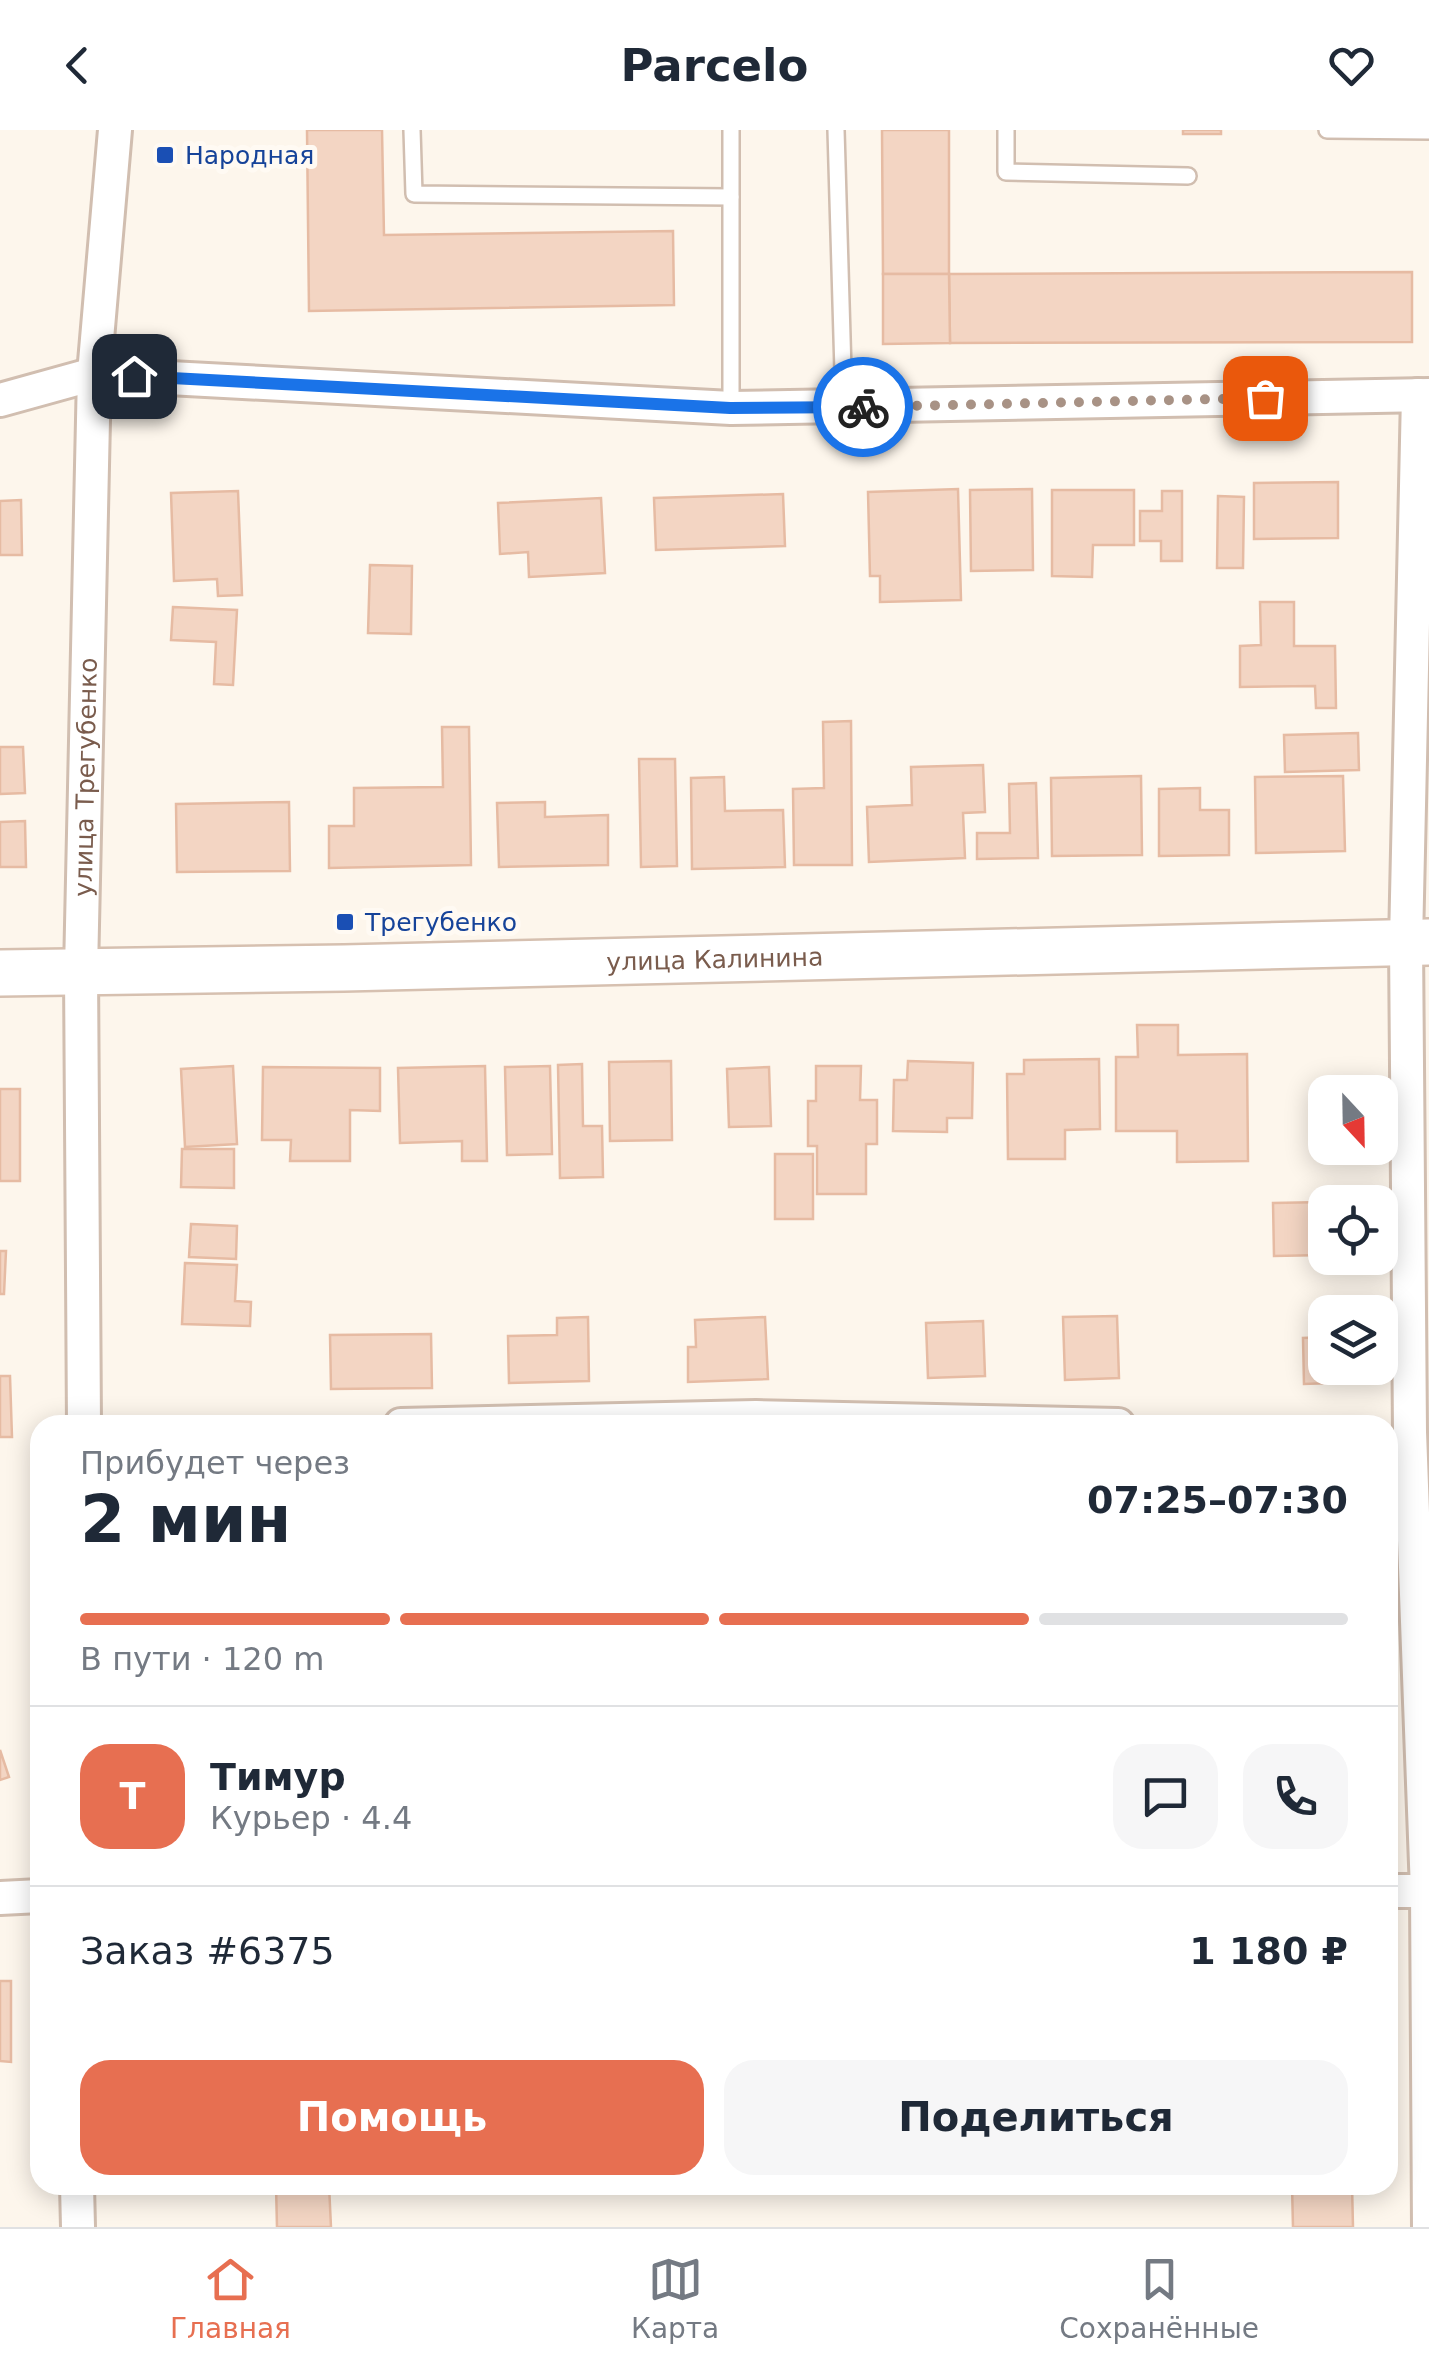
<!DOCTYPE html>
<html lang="ru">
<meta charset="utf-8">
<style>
body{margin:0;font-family:"DejaVu Sans",sans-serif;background:#f6f6f7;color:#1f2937;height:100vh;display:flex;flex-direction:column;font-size:38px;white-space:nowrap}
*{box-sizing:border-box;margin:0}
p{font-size:32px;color:#747a83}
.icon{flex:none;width:55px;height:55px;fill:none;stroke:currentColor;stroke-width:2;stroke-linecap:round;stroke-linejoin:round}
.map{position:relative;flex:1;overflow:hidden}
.details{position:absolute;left:30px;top:1285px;width:1368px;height:780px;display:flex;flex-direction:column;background:#fff;border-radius:30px;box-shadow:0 5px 25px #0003}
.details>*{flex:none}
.needle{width:65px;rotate:158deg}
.tools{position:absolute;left:1308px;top:945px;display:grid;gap:20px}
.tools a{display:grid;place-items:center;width:90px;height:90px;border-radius:20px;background:#fff;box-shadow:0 5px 25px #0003;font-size:50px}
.pin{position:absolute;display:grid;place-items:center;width:85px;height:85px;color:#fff;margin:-42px;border-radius:20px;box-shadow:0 5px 15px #0006}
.courier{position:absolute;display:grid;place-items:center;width:100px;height:100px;margin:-50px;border:8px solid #1a73e8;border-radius:50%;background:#fff;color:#222;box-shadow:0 2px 12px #0007}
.summary em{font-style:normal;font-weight:800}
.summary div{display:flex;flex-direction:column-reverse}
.summary{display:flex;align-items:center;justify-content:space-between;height:170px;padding:0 50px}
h1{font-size:65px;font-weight:800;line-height:75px}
.bar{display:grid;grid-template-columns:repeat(4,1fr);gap:15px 10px;align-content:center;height:120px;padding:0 50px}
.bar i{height:12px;border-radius:8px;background:#e0e1e3}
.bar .on{background:#e76f51}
.bar p{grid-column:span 4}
.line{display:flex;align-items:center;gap:25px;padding:0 50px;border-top:2px solid #e0e1e3}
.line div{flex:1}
.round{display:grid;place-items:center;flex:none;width:105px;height:105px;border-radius:30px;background:#f6f6f7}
.cta{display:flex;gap:20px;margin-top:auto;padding:20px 50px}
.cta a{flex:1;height:115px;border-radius:30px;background:#e76f51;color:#fff;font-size:40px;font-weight:800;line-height:115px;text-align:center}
.cta a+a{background:#f6f6f7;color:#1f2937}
header{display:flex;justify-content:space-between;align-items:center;height:130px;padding:0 50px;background:#fff;font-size:45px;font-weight:800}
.tab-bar{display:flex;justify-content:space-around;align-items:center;height:140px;border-top:2px solid #e0e1e3;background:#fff;font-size:28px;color:#747a83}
.tab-bar a{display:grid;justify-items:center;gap:5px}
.tab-bar .on{color:#e76f51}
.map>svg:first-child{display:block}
.building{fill:#f3d5c3;stroke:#e6bba3;stroke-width:2.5}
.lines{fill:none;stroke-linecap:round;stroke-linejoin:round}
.lane-casing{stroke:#d1beb0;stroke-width:20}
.street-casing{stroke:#d1beb0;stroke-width:38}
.secondary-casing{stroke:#d6c0b0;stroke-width:50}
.lane{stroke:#fff;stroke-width:15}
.street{stroke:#fff;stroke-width:32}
.secondary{stroke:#fff;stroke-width:45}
.done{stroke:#a89285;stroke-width:10;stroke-dasharray:0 18}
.route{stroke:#1a73e8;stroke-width:12}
.transit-dot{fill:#1a4fb4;stroke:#fffaf3;stroke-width:4}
.labels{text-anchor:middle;stroke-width:10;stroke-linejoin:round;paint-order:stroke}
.transit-label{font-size:25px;fill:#164399;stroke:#fffaf3;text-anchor:start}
.street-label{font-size:25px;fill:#7a5c4d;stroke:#fffaf3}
</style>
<header><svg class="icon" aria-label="back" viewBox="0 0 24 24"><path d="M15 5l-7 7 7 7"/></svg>Parcelo<svg class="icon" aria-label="heart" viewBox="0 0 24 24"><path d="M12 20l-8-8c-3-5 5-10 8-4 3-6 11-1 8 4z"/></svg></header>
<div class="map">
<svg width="1429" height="2097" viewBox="0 0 1429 2097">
<rect width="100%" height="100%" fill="#fdf6ec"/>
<g class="building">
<path d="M307,0H382L384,105L673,101L674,175L309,181Z"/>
<path d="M882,0H949V144H883Z"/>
<rect x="1183" y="0" width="38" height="4"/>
<path d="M1412,142V212L950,213L949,144Z"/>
<path d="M883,144H949L950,213L883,214Z"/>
<path d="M1338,352V408L1254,409V353Z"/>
<path d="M958,359L961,470L880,472V446H870L868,362Z"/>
<path d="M1032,359L1033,440L971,441L970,360Z"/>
<path d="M1052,360H1134V415H1093L1092,447L1052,446Z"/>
<path d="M238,361L242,465L218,466L217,449L174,451L171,363Z"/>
<path d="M1162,361H1182V431H1161V411H1140V381H1162Z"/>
<path d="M783,364L785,416L656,420L654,368Z"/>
<path d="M1218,366L1244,367L1243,438H1217Z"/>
<path d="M601,368L605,443L529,447L528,422L500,424L498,373Z"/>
<path d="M21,370L22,425H0V371Z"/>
<path d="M370,435L412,436L411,504L368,503Z"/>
<path d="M1260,472H1294V516H1335L1336,578H1316L1315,556L1240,557V516L1261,515Z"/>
<path d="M173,477L237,480L233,555L214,554L216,512L171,510Z"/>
<path d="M851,591L852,735H794L793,659L824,658L823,592Z"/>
<path d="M442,597H469L471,735L329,738V696H354V658L443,657Z"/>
<path d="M1358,603L1359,640L1285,642L1284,605Z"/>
<path d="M0,617H23L25,663L0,664Z"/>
<path d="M639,629H675L677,736L641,737Z"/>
<path d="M983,635L985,682L963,683L965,728L869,732L867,677L912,675L911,637Z"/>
<path d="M1141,646L1142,725L1052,726L1051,648Z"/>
<path d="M1343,646L1345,721L1256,723L1255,647Z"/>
<path d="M724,647L725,681L783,680L785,737L692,739L691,648Z"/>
<path d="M1036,653L1038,728L977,729V703H1010L1009,654Z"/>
<path d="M1200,658V680H1229V725L1159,726V659Z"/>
<path d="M289,672L290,741L177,742L176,674Z"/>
<path d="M545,672V687L608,685V735L499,737L497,673Z"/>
<path d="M25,691L26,737H0V692Z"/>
<path d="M1137,895H1178V925L1247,924L1248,1031L1177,1032V1001H1116V927H1138Z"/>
<path d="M1099,929L1100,999L1065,1000V1029H1008L1007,944H1024V930Z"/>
<path d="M671,931L672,1010L610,1011L609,932Z"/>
<path d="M908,931L973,933L972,988H947V1002L893,1001L894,950H907Z"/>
<path d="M582,934L583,996H602L603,1047L560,1048L558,935Z"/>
<path d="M233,936L237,1014L185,1017L181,939Z"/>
<path d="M485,936L487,1031H462V1011L400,1013L398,938Z"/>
<path d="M550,936L552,1024L507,1025L505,937Z"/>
<path d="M816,936H861L860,970H877V1014H866V1064H817V1016H808V971H816Z"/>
<path d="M263,937L380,938V981L350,980V1031H290L291,1010H262Z"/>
<path d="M769,937L771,996L729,997L727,939Z"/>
<rect x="0" y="959" width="20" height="92"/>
<path d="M182,1019H234V1058L181,1057Z"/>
<rect x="775" y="1024" width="38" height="65"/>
<path d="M1360,1057V1072H1325V1125L1274,1126L1273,1073L1325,1072V1058Z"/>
<path d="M191,1094L237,1096L236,1129L189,1127Z"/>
<path d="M0,1121H6L4,1164H0Z"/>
<path d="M185,1133L237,1135L235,1171L251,1172L250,1196L182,1194Z"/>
<path d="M1117,1186L1119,1248L1065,1250L1063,1187Z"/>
<path d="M588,1187L589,1251L509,1253L508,1206L557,1205V1188Z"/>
<path d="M765,1187L768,1249L688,1252V1217H696L695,1190Z"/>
<path d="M983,1191L985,1246L928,1248L926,1193Z"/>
<path d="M431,1204L432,1258L331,1259L330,1205Z"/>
<path d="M1325,1207V1238H1362V1252L1304,1254L1303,1208Z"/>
<path d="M0,1246H10L12,1307H0Z"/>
<path d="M0,1620L9,1647L0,1650Z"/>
<path d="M0,1851H11V1932L0,1931Z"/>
<path d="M276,2055H329L331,2097H277Z"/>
<path d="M1292,2055H1352L1353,2097H1293Z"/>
</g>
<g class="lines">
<g class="lane-casing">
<g id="lane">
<path d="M412,0L414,64L731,67"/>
<path d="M836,0L844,276"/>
<path d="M1006,0V42L1188,46"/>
<path d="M1327,0L1429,1"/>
<path d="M731,278V0"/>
</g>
</g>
<g class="street-casing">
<g id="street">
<path d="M1418,265L1406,812L1410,1302L1427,1761L1429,2097"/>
<path d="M0,270L94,244L731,278L1429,265"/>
<path id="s1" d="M84,1295L81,841L94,244L115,0"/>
<path d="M401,1295L756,1287L1118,1295"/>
<path d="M1388,1761H1429"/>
<path d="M0,1768L40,1766"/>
<path d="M77,2055L78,2097"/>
</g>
</g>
<g class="secondary-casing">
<g id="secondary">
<path id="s2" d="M0,843L344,838L1429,812"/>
</g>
</g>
<use href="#lane" class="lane"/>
<use href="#street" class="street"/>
<use href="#secondary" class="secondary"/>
</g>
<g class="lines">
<path class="done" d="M863,277L1265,268"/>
<path class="route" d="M134,246L730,278L863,277"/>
</g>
<g class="transit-dot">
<rect x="155" y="15" width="20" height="20" rx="5"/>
<rect x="335" y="782" width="20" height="20" rx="5"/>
</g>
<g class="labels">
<g class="transit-label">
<text x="185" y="34">Народная</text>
<text x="365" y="801">Трегубенко</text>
</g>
<g class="street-label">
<text dy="9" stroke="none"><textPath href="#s1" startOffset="648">улица Трегубенко</textPath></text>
<text dy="9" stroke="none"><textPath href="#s2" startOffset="715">улица Калинина</textPath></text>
</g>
</g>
</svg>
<div class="tools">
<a><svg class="needle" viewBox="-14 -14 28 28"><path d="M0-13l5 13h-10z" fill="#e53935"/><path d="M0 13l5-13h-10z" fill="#747a83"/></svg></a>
<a><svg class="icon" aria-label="locate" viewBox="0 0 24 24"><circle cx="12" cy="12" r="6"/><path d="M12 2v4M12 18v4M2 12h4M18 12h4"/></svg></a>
<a><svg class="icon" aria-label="layers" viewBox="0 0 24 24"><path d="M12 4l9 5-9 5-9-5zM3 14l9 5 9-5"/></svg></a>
</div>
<div class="pin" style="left:1265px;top:268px;background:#ea580c"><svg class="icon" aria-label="bag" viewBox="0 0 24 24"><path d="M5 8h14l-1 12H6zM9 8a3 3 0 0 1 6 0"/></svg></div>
<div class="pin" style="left:134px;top:246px;background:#1f2937"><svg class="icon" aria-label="home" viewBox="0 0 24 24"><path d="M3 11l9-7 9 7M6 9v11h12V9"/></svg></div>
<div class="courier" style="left:863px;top:277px"><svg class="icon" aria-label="bike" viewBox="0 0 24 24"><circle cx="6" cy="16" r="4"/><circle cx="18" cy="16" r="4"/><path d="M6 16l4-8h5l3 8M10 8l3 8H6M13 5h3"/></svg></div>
<section class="details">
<div class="summary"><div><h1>2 мин</h1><p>Прибудет через</p></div><em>07:25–07:30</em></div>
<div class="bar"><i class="on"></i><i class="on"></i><i class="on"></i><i></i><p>В пути · 120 m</p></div>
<div class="line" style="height:180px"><b class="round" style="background:#e76f51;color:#fff">Т</b><div><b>Тимур</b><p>Курьер · 4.4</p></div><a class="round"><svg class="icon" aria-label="chat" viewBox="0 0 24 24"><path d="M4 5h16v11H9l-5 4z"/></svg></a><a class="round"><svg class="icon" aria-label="phone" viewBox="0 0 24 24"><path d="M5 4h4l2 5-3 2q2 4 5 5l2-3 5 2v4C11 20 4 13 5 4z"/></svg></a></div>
<div class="line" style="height:130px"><div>Заказ #6375</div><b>1 180 ₽</b></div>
<div class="cta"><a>Помощь</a><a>Поделиться</a></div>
</section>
</div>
<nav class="tab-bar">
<a class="on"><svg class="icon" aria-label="home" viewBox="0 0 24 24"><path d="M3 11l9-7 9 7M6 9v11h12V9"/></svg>Главная</a>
<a><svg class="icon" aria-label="map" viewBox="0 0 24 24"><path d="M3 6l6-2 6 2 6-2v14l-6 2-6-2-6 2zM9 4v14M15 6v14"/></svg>Карта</a>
<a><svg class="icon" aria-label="saved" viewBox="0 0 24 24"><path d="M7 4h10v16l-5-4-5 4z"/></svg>Сохранённые</a>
</nav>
